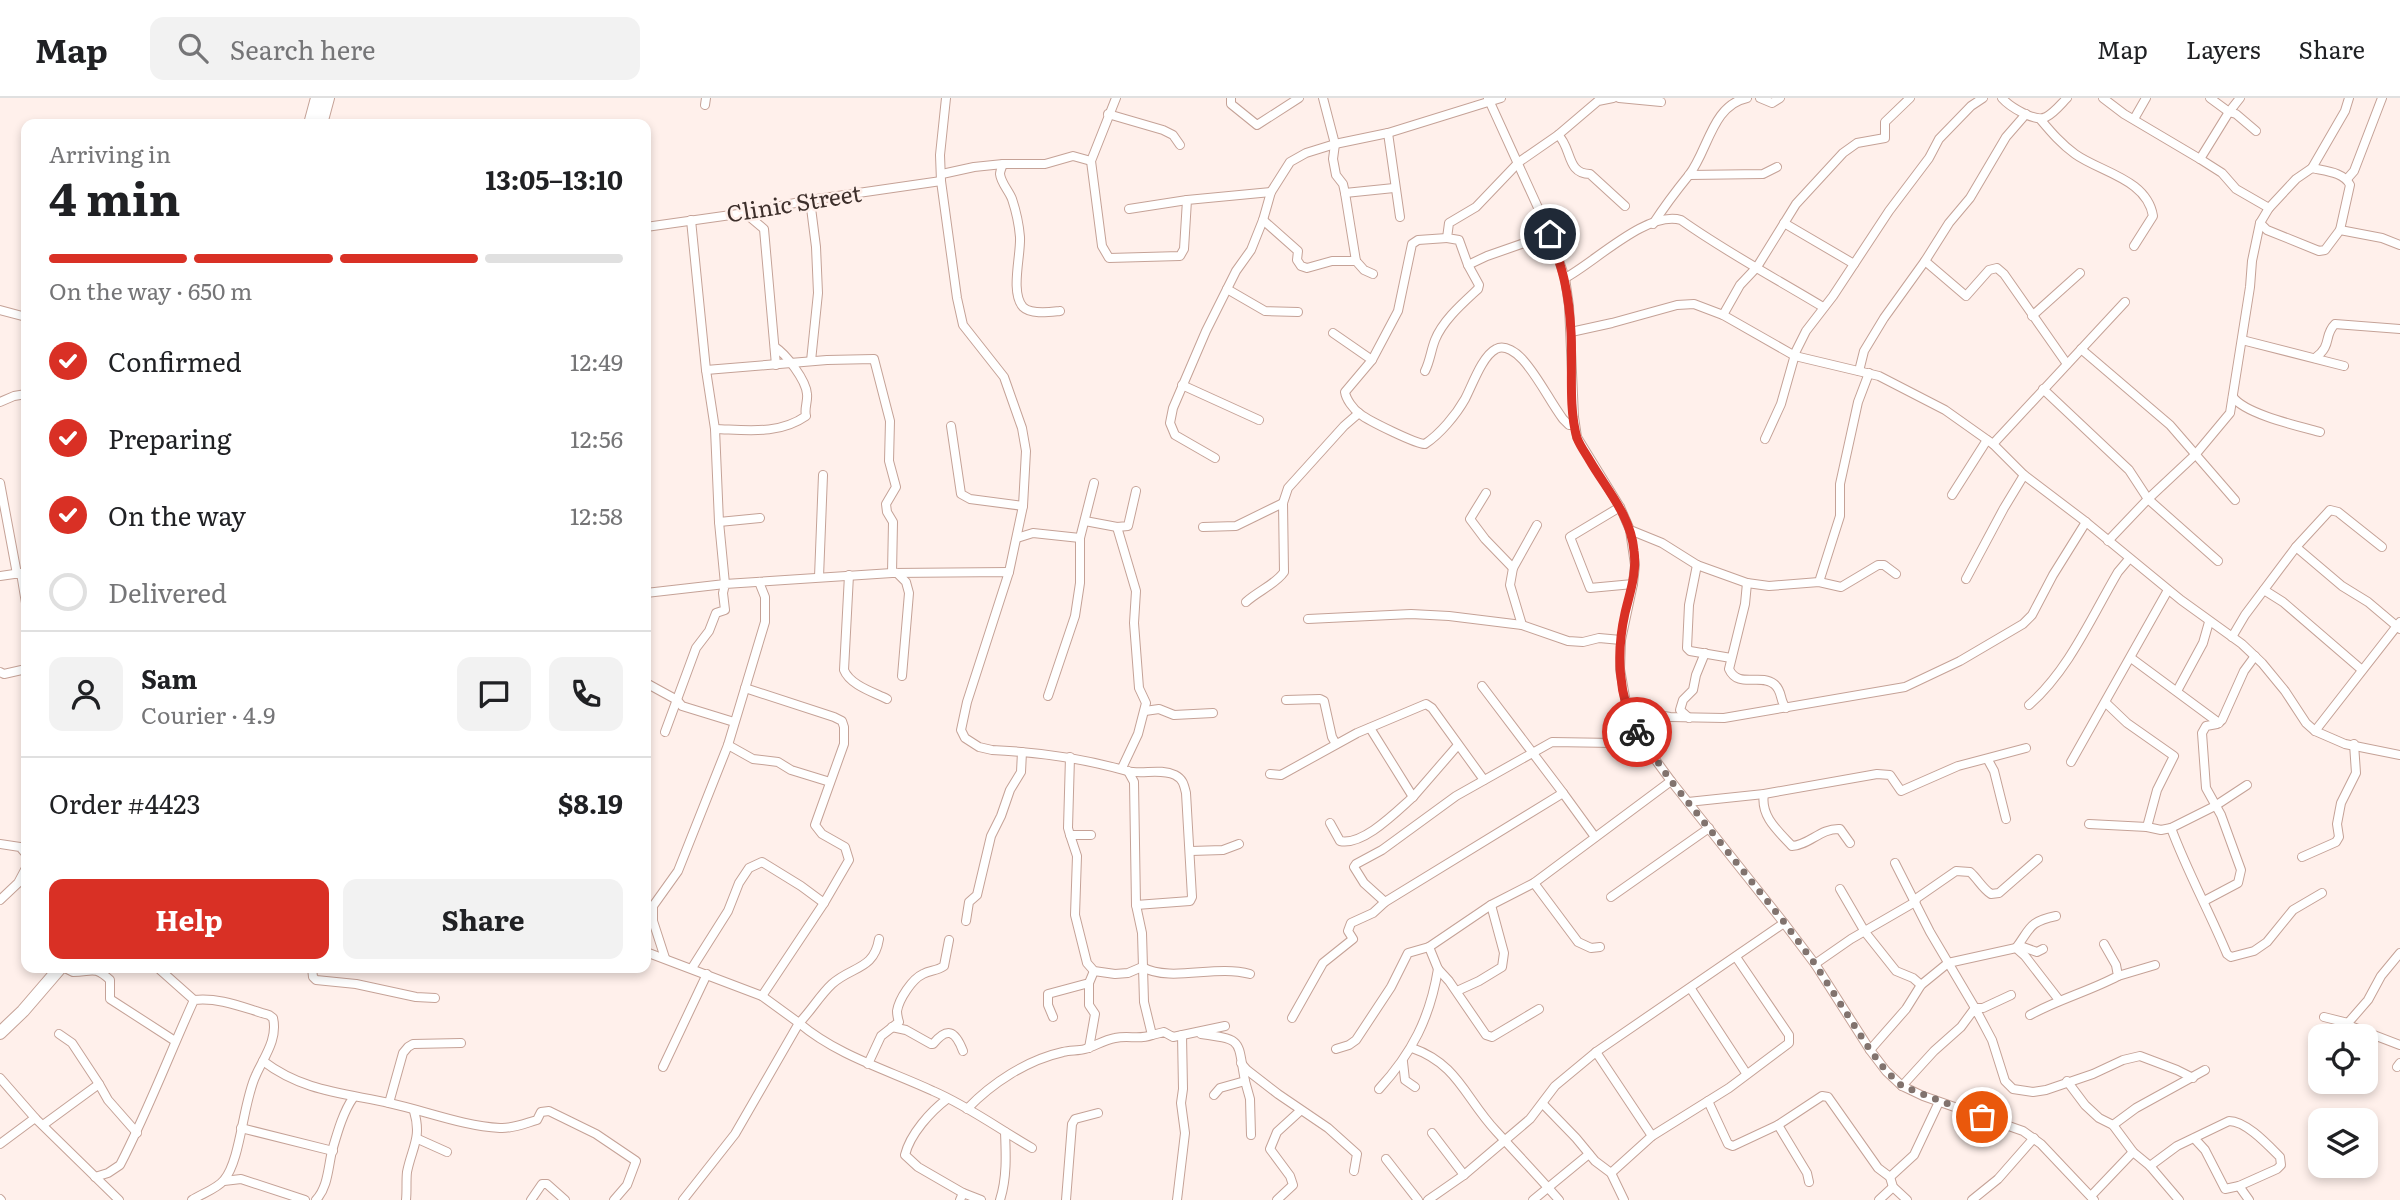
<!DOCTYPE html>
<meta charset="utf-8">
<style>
body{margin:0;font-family:Literata,serif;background:#f2f2f2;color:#202124;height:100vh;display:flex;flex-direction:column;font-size:26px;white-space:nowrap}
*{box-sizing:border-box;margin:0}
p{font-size:23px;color:#757577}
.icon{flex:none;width:38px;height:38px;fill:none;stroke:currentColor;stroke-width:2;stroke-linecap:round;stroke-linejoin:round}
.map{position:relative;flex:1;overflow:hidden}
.panel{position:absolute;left:21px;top:21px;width:630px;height:854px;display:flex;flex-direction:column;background:#fff;border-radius:14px;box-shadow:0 4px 10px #0003}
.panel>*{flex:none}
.buttons{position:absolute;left:2308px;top:926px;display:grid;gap:14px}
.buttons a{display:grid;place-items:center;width:70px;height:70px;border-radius:14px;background:#fff;box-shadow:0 4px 10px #0003;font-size:35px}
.pin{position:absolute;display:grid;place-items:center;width:60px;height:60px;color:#fff;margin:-30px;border:4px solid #fff;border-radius:50%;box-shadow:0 2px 7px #0007}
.courier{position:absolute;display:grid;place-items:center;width:70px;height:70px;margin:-35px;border:5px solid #d93025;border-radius:50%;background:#fff;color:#222;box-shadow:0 2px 9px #0007}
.summary em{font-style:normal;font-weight:700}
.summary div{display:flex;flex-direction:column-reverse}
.summary{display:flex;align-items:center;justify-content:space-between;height:119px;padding:0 28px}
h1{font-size:46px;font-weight:700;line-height:52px}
.bar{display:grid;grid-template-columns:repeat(4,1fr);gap:10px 7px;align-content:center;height:84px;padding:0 28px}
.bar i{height:9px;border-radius:5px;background:#e0e0e0}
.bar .selected{background:#d93025}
.bar p{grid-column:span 4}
.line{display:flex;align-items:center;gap:18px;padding:0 28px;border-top:2px solid #e0e0e0}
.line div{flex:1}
.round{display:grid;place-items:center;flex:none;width:74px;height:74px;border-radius:14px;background:#f2f2f2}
ol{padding:0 28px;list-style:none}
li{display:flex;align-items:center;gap:21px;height:77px}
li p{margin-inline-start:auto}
li .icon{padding:7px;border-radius:50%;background:#d93025;color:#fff;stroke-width:4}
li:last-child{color:#757577}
li i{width:38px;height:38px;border:4px solid #e0e0e0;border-radius:50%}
.primary-button{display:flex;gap:14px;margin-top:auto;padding:14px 28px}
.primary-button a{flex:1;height:80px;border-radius:14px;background:#d93025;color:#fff;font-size:28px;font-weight:700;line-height:80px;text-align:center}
.primary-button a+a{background:#f2f2f2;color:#202124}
header{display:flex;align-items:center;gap:42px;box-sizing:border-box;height:98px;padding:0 35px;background:#fff;border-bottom:2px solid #e0e0e0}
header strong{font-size:33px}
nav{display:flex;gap:38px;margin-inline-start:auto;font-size:24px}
.search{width:490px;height:63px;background:#f2f2f2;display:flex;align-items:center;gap:18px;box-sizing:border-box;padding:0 24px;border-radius:14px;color:#757577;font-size:26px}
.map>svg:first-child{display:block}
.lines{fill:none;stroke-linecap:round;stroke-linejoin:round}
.minor-casing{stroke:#c5a297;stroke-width:10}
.highway-casing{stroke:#c5a297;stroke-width:14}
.minor{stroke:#fff;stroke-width:8}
.highway{stroke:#fff;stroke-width:12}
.done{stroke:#81736e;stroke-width:7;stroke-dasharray:0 12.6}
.route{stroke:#d93025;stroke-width:9}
.labels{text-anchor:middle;stroke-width:5;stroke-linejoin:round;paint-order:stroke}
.street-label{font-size:23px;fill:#3d2f2b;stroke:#fff0eb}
</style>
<header>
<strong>Map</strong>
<div class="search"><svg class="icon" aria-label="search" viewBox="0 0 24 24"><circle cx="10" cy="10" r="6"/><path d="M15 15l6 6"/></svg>Search here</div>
<nav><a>Map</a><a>Layers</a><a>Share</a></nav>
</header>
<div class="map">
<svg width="2400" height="1102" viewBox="0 0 2400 1102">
<rect width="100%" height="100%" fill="#fff0eb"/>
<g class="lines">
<g class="minor-casing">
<g id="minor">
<path d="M946,0L940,57L941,83L957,200L963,227L1004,279L1022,330L1026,353L1023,408L1009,474"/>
<path d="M1116,0L1091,63L1102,148L1109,160L1180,158L1184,151L1187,102L1271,94"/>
<path d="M1231,0V6L1257,27L1299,0"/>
<path d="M1323,0L1335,46L1333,61L1336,77L1343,86L1345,95L1356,163L1364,172L1373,176"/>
<path d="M1488,0L1550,136L1565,180L1569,208L1574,319L1577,339L1620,409L1630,432L1635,467L1633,486L1621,542L1620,571L1628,616L1638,638L1671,683L1784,825L1815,866L1870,952L1886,973L1902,988L1923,998L2023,1033L2041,1046L2094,1102"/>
<path d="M1619,0L1661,4"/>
<path d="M1760,0L1772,5L1780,0"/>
<path d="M2002,0C2009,8 2035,25 2046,19C2054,15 2061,6 2067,0"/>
<path d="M2103,0L2124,16L2200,61L2222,75L2236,91L2269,110L2260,125L2267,132L2319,153L2325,152L2340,132L2382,140L2400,147"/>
<path d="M2210,0L2229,14L2240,0"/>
<path d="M705,7L706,0"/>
<path d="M1108,16L1163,32L1173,37L1180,47"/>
<path d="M2040,21C2051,34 2061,46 2075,56C2100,74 2147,81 2153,118L2134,148"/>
<path d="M2134,21L2146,0"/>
<path d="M1388,35L1400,119"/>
<path d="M1558,37C1572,49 1566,76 1590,76L1625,108"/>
<path d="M2200,61L2229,14L2236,16L2256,33"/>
<path d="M2312,70L2345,13L2349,0"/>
<path d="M942,76L974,69L1003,66"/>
<path d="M1689,77L1763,76L1777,69"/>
<path d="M2347,81L2354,73L2382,0"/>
<path d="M1345,95L1394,90"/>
<path d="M810,102L816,149L818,195L811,263"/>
<path d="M2269,110L2296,81L2312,70C2325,73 2344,74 2350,87L2340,132"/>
<path d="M1129,111L1187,102"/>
<path d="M745,115L764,131L776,267"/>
<path d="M1263,122L1298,153L1297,162L1301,168L1307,170L1332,163H1356"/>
<path d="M1784,125L1854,166"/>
<path d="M1653,126C1664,109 1676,93 1689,77C1708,53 1712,7 1747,0"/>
<path d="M646,129L745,115L810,102L941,83"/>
<path d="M1925,163L1966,198L1989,172L1997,170L2004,176L2067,266"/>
<path d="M1468,167L1459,142L1447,140L1449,125L1476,109L1519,64L1558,37L1598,3L1613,0"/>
<path d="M1565,180C1594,165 1647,112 1681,122C1726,154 1775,180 1823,209"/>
<path d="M1227,191L1265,213L1298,214"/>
<path d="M0,212L26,219"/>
<path d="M1060,213C1050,214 1031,217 1023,209C1010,194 1021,158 1020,139C1019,127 1016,113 1012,101C1009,93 1001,85 1000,76C1000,73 1002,69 1003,66H1045L1073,58L1091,63"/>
<path d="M1723,217L1740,187L1757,169L1796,106L1843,55L1857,45L1885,40V24L1910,0"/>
<path d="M2032,218L2080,175"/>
<path d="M1571,234L1612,225L1677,207L1694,206L1723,217L1795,258L1879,278L1945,312L1993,346L2024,377L2086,424L2181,502L2242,546L2262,565L2285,593L2306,625L2315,633L2345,646L2400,657"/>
<path d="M1333,235L1372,262L1345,294C1346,301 1353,311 1360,316C1369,323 1416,346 1425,346C1440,336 1456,317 1465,301C1472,288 1482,258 1496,251C1505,246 1517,255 1523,262C1539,280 1549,302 1563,321L1569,327H1575"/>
<path d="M2242,242L2344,268"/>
<path d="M2081,251L2170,327L2235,402"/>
<path d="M2315,260C2333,247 2323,238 2335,226L2400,231"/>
<path d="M1372,262L1398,213L1412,146L1418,142L1447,140"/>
<path d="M706,272L827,262L874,261L890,323L889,363L896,389L886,406L887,414L893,424L892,475"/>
<path d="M1425,273C1430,263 1431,252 1435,242C1443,222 1463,205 1478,191L1479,187L1468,167L1487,158L1550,136"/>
<path d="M1859,273L1864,253L1884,220L1925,163L1949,125L1970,100L2006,39L2026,16"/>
<path d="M1182,287L1259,322"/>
<path d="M2043,291L2129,372L2148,401L2218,463"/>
<path d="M2233,299C2245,316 2298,328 2320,334"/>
<path d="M0,304L14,298L26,296"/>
<path d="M951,328L961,396L970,401L1023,408"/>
<path d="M715,331C747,332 779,337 806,318C804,310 808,304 807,296C806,282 786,256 775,249"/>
<path d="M1765,341L1781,306L1796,253L1806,233L1833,198L1889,113L1929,60L1939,41L1971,8L1983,0"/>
<path d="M1993,346L2125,204"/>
<path d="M1215,360L1175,337L1170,325L1173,310L1206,233L1236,173L1251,152L1263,122L1271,94L1290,64L1306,55L1335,46L1388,35L1501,0"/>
<path d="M0,385L17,476"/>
<path d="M1486,395L1470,421L1485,441L1513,470"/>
<path d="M1952,397L1987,342"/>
<path d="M1620,409L1570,439L1590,490L1633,486"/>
<path d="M1085,423L1117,429L1128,428L1136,393"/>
<path d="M719,424L760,420"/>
<path d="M646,429V433"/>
<path d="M1117,429L1136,493L1134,525L1139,590L1146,605L1138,636L1122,670"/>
<path d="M1203,429L1236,428L1283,405"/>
<path d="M1630,432L1662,445L1697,467L1747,485L1769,488L1819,484L1841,489L1878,467H1884L1896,476"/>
<path d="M1017,440L1033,435L1080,440"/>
<path d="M2108,443L2148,401L2195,357L2230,315L2250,189L2252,163L2260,125"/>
<path d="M2296,449L2342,488L2368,504L2400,531"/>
<path d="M1697,467L1689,507L1687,550L1690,553L1731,560"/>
<path d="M21,475L26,505"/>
<path d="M897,475L906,484L909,495L902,578"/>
<path d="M849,477L844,572C850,587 873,594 887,601"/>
<path d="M0,478L21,475"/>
<path d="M819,479L823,377"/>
<path d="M1966,481L2004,410L2024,377"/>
<path d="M1819,484L1840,418V386L1858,304L1869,275"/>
<path d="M1747,485L1745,506L1729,571C1738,591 1760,575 1774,586C1783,593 1779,602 1786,610"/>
<path d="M2264,492L2283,504L2362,572"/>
<path d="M646,495L725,486L719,424L715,331L706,272L691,122"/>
<path d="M1246,504C1258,493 1276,486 1284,474L1283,405L1288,390L1344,328L1359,315"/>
<path d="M1308,521L1411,516L1449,518L1522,527L1568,543L1583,544L1599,540L1621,542"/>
<path d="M1522,527L1510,487L1513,470L1537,427"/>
<path d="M2232,539L2245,517L2296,449L2330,412L2338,414L2382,449"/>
<path d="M2131,560L2219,625"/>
<path d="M0,574L4,576L26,571"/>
<path d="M646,585L677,602L682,608L734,624"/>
<path d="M745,590L834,619L842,623L844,629V646L815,727L822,736L845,749L849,762L824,805L762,898"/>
<path d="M2177,593L2203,545L2209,524"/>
<path d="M1048,598L1075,518L1080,485V440L1094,385"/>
<path d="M1286,602L1320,601L1324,603L1332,639L1336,646"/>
<path d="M2106,605L2127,625L2174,658L2157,692L2147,729"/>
<path d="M2029,607C2069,572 2092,518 2118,474L2129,461"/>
<path d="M1145,613L1159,611L1174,617L1213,615"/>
<path d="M1628,616L1647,615L1670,619L1724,620L1905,589L1960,563L2023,526L2032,517L2053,477L2086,424"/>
<path d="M1689,620L1680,612L1683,602L1693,592L1696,577L1705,555"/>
<path d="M1370,630L1413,699L1458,647"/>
<path d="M2315,633L2400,524"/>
<path d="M665,634L696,550L709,533L716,515L725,512L723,495L725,486L892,475L1009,474L967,604L961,632L965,640L979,649L992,652C1038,654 1082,660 1127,673C1142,677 1160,670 1175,677C1183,681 1184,687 1186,695L1192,799L1190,803L1136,807"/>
<path d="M728,647L753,661L778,664L791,672L830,684"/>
<path d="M1070,659L1068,730L1070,737H1091"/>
<path d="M1988,662L1994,673L2006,721"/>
<path d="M2071,664L2168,492"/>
<path d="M1128,673L1134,684L1136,807L1142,835L1144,904L1152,937L1164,934L1173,939L1225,928"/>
<path d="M1270,676L1281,677L1357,635L1426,606L1432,610L1484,682"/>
<path d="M1563,695L1595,739"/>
<path d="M1764,696C1760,718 1778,733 1792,748C1810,747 1820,730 1840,731L1850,745"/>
<path d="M1688,704L1764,696L1877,676L1890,677L1901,693L1958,668L2026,650"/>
<path d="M1330,725L1340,743C1363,748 1396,714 1413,699"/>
<path d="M2089,726L2147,729L2161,732L2171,730L2215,708L2247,687"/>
<path d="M2171,730C2187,773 2209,813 2227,856L2231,859L2254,853L2267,844L2293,812L2322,795"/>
<path d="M1070,737L1077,758L1075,817L1087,865L1094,873L1115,876L1128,875L1142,869C1172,885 1215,866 1250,876"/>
<path d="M0,746L20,749L26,756"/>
<path d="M1191,753L1223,752L1239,746"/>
<path d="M2302,759L2336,744L2339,739L2337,726L2341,705L2356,675L2354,646"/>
<path d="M1895,765L1930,834L1975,910H1983L2011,897"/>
<path d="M1534,785L1578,844L1591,850L1600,849"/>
<path d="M1840,791L1865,834L1896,873L1913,880L1921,887"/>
<path d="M1611,799L1709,730"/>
<path d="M0,802L18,785L26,770"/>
<path d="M2204,803L2238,785L2241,772L2221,717L2206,690L2202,635L2206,628L2217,626L2222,622L2244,573L2255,558"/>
<path d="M1385,804L1364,785L1354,769L1356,766L1382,752L1456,698L1552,644L1615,645L1628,643L1638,638"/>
<path d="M966,823L969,804L977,797L991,738L1001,718L1010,692L1021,674L1022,654"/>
<path d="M879,841C874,872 852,868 832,886C820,897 811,913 799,925C838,958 888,972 933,993C968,1008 999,1031 1032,1050"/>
<path d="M1429,849L1438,871L1449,883L1486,937L1492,939L1539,911"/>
<path d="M2043,851L2037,854L2023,849L2016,850C2031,830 2028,824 2056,818"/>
<path d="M646,854L762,898L799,925L735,1036L683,1102"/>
<path d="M665,860L653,823V808L678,773L728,647L765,524V499L759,484"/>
<path d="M1815,866L1851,841L1915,804L1917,800L1956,773L1970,774C1978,781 1982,790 1991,796L1999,795L2038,761"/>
<path d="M65,870L73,874C92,874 94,867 110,882V901L175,943"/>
<path d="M158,870L194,902"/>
<path d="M312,870L313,879L316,882L356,886L416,899L435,900"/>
<path d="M692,870L728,813L739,785L749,770L762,764L801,788L824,805"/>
<path d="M2118,878L2155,867"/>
<path d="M1691,891L1746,975"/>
<path d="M1457,893L1479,883L1502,869L1504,855L1491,807"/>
<path d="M2030,917C2059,901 2090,893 2118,878L2116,867L2104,846"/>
<path d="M1053,919L1048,907V896L1089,885L1094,873"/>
<path d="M2324,919L2348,925L2368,902L2381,878L2400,855"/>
<path d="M1292,920L1323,865L1353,841L1348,833L1351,825L1373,815L1385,804L1563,695L1482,588"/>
<path d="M2345,926L2400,947"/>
<path d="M892,929L906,932L931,946H933C947,929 955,932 963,953"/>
<path d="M59,936L72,945L99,986"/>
<path d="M1201,936C1244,942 1237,941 1245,983L1220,990L1214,997"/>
<path d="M1089,950L1095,916L1089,907V885"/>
<path d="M1412,950C1458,966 1465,1000 1496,1033C1517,1056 1539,1079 1559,1102"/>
<path d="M1336,951L1349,947L1356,942L1391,889L1408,855L1429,849L1491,807L1534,785L1671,683"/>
<path d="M1870,952L1906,911L1921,887L1948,865L2016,850L2025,858L2059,902"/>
<path d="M1596,954L1652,1038"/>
<path d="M263,963C302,993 343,995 389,1005C426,1013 463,1028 500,1030C512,1031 526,1025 537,1022L541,1014L549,1013L596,1036L636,1063L627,1087L614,1102"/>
<path d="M1403,964L1405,982L1415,989"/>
<path d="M1241,965L1247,972L1278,996L1328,1030L1357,1056L1354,1073"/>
<path d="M868,966L881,938L899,924C898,921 897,917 897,913C899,901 912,881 923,876C930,872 937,873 944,868L949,842"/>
<path d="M663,969L707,876"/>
<path d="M2397,969L2400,965"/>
<path d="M0,980L35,1020L119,1102"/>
<path d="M1245,983L1250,1001L1251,1037"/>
<path d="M2067,983L2085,1007L2099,1020L2113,1027L2133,1054L2150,1068L2179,1102"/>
<path d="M1902,988L1934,953L1961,929L1975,910L1992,942L2005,983L2013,991L2033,994L2046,992L2093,976L2123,962L2140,958L2177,972L2193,980"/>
<path d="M1379,991C1412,955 1430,920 1438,871"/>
<path d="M947,1001C931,1013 910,1036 905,1057L918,1069L963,1095L960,1102"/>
<path d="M1708,1003L1728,1046L1733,1048L1778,1027L1822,998L1828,999L1878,1070L1890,1079L1893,1089L1907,1102"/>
<path d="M389,1005L403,955L408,949L413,946L461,945"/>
<path d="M1543,1006L1576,1040L1595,1063L1611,1075L1624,1102"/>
<path d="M967,1011C992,985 1027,962 1063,954C1070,952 1078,953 1085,951C1095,948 1104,942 1115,940C1129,937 1139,942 1152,937"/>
<path d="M43,1027L99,986L108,1002L137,1035"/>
<path d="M1778,1027L1807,1075L1809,1084"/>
<path d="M2113,1027L2136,1010L2205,972"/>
<path d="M241,1030L333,1053"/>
<path d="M1432,1035L1464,1077"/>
<path d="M418,1041L447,1054"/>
<path d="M0,1046L35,1020"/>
<path d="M1386,1061L1418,1102"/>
<path d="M2150,1068L2177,1048L2229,1023C2246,1023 2268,1047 2280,1059L2281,1067L2277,1071L2239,1088L2225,1091L2205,1052L2194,1040"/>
<path d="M1611,1075L1652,1038L1729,990L1789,945V937L1736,859"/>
<path d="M95,1079L108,1075L120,1067C148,1013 169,957 194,902C220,899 244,910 269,917L273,920C278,941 264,959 256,977C243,1003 241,1062 224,1082C217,1091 201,1096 192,1102"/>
<path d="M1890,1079L1914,1057L1939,1004"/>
<path d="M224,1083L241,1081L305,1102"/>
<path d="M2239,1088L2249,1102"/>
<path d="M963,1095L981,1102"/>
<path d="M2091,1098L2133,1054"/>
<path d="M0,1101L1,1102"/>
<path d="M316,1102C328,1089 328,1070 332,1053C337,1036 343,1014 353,1000"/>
<path d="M406,1102C407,1093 406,1083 407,1074C412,1049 422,1040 414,1013"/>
<path d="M531,1102L542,1086H547L565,1102"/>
<path d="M1000,1102C1007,1080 1006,1057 1005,1034"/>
<path d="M1066,1102L1072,1026L1075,1021L1098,1015"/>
<path d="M1177,1102L1185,1035L1181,1005L1183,991L1182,937"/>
<path d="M1277,1102L1293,1087L1290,1078L1270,1051L1277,1034L1300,1013"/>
<path d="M1428,1102L1464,1077L1530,1021L1555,988L1596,954L1784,825"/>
<path d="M1533,1102L1589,1056"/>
<path d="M1879,1102L1893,1089"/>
<path d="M1972,1102L1998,1081L2034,1040"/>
</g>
</g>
<g class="highway-casing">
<g id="highway">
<path d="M310,26L317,0"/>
<path d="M321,26L328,0"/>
<path d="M0,935L23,913L60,870"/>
</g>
</g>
<use href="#minor" class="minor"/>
<use href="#highway" class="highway"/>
</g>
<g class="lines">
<path class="done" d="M1637,634L1671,683L1784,824L1815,866L1870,952L1886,973L1902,988L1982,1019"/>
<path class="route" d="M1550,136C1563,172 1569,195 1571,234C1573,267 1568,309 1577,340C1580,348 1586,356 1590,363C1607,392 1631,418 1634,453C1637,475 1630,494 1625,515C1616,555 1618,598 1637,634"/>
</g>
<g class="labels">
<g class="street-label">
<text transform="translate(794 106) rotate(-9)" y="8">Clinic Street</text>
</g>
</g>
</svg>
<div class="buttons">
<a><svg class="icon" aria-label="locate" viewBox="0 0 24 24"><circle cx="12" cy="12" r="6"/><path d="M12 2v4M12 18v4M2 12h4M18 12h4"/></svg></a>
<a><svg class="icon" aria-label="layers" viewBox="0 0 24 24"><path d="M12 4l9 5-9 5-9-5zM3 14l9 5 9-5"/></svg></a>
</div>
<div class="pin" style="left:1982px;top:1019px;background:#ea580c"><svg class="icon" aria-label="bag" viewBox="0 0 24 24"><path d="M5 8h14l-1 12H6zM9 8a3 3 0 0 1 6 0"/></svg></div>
<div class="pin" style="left:1550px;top:136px;background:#1f2937"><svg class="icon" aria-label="home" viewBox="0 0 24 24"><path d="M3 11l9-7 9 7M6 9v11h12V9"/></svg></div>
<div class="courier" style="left:1637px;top:634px"><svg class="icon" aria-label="bike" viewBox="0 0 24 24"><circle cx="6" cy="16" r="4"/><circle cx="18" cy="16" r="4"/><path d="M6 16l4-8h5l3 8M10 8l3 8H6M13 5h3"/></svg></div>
<section class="panel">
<div class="summary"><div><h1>4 min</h1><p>Arriving in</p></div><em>13:05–13:10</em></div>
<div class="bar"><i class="selected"></i><i class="selected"></i><i class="selected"></i><i></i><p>On the way · 650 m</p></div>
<ol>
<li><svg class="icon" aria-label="check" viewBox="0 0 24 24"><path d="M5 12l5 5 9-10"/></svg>Confirmed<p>12:49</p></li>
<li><svg class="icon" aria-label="check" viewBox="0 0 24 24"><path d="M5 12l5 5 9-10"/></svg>Preparing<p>12:56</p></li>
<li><svg class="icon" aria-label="check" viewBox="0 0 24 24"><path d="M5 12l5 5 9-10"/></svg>On the way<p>12:58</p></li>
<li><i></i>Delivered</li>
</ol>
<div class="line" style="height:126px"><a class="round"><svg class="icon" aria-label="person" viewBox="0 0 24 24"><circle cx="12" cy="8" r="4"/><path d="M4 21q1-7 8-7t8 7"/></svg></a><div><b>Sam</b><p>Courier · 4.9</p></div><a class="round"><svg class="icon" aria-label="chat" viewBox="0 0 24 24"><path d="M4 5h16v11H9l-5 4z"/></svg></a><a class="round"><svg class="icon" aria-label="phone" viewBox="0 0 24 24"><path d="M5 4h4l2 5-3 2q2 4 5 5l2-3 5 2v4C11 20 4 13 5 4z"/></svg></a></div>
<div class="line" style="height:91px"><div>Order #4423</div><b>$8.19</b></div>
<div class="primary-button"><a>Help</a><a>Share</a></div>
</section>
</div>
